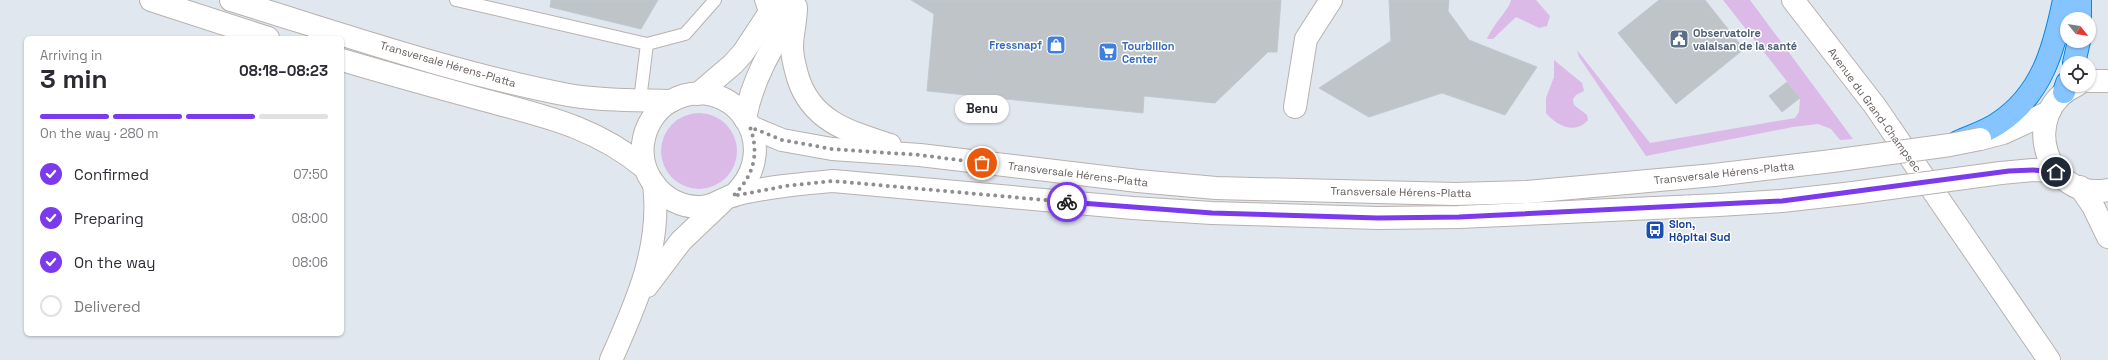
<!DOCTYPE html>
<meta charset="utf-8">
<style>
body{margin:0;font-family:"Space Grotesk",sans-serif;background:#f2f2f3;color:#2b2b33;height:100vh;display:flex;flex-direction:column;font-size:15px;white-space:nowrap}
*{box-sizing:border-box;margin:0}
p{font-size:13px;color:#7c7c81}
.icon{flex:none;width:22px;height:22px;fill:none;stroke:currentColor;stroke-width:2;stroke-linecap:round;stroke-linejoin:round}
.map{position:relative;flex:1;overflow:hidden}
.drawer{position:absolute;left:24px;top:36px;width:320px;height:300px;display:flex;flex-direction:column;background:#fff;border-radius:6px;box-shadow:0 1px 3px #0004}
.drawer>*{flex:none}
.needle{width:26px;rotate:120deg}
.tools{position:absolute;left:2060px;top:12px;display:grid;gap:8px}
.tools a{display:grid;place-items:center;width:36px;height:36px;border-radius:50%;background:#fff;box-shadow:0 1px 3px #0004;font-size:20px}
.pin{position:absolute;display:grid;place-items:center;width:34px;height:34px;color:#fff;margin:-17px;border:2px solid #fff;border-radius:50%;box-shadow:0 1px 4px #0007}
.courier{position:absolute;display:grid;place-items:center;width:40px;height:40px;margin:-20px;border:3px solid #7c3aed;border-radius:50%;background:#fff;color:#222;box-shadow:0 1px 5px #0007}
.bubble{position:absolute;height:28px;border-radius:14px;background:#fff;box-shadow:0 1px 3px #0004;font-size:13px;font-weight:600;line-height:28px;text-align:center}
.headline em{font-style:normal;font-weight:600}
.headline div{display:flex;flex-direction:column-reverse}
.headline{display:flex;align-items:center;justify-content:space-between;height:68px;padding:0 16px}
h1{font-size:26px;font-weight:600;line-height:30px}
.bar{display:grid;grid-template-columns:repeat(4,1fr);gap:6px 4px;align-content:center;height:48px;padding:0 16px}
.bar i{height:5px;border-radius:3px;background:#e1e1e2}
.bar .selected{background:#7c3aed}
.bar p{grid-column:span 4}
ol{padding:0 16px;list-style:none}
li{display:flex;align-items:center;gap:12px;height:44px}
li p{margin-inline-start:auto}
li .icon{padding:4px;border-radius:50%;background:#7c3aed;color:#fff;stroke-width:4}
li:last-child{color:#7c7c81}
li i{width:22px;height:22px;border:2px solid #e1e1e2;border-radius:50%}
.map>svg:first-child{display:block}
.green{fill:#dcbae8}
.building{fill:#bec4c8;stroke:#bfcad3}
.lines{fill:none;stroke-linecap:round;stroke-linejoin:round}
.lane-casing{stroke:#b8b2af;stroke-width:14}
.street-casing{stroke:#b8b2af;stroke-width:24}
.secondary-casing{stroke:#b8b1ae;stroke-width:24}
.highway-casing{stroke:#08e;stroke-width:24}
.lane{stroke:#fff;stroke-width:12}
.street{stroke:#fff;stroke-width:22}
.secondary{stroke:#fff;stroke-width:22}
.highway{stroke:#86c4ff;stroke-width:22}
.secondary-bridge-casing{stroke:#b8b1ae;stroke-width:24;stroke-linecap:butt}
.secondary-bridge{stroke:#fff;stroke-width:22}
.done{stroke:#8f8d8d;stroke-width:4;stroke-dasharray:0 7.2}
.route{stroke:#7c3aed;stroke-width:5}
.labels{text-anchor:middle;stroke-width:3;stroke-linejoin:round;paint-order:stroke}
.service-label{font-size:11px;font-weight:bold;fill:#4e5e75;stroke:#fff;text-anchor:start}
.shop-label{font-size:11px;font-weight:bold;fill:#366cbe;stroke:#fff;text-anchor:end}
.street-label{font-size:11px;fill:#635c59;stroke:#fff}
.transit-label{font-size:11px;font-weight:bold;fill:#164399;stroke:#fff;text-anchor:start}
</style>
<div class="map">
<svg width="2108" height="360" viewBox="0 0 2108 360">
<rect width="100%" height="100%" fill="#e1e7ee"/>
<g class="green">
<path d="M1511,0H1536L1550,16L1547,26L1539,28L1516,17L1493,39H1487C1492,26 1510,8 1511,0Z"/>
<path d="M1723,0H1750L1853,139L1840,140L1831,129L1818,124L1793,127L1646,156L1579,57L1577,50L1650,143L1795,118L1799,112L1800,98Z"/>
<path d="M1554,60L1582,83L1584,91L1576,95L1573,99L1574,105L1587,115L1588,120C1575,135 1557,126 1546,113V98L1554,77Z"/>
<circle cx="699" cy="151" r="38"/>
</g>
<g class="building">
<path d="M551,0H658L641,29L550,7Z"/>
<path d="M911,0H1281L1277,52H1268L1215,103L1144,96L1143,113L927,91L934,14Z"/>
<path d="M1389,0H1449L1448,11L1469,40L1537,67L1505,115L1442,93L1369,117L1319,88L1391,41Z"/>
<path d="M1659,0H1705L1744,49L1676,104L1618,33Z"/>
<path d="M1787,82L1800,98L1782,112L1769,96Z"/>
</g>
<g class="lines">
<g class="lane-casing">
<g id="lane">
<path d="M456,0L647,44L685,34L715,0"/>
<path d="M761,0L767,18"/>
<path d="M640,100L647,44"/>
</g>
</g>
<g class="street-casing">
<g id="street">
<path d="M1793,0L1875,106L2049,360"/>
<path d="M1295,107L1306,39L1331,0"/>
</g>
</g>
<g class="secondary-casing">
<g id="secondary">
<path d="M151,0L268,38"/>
<path d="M231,0C342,34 454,73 568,95C602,101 637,100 671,101"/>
<path d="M796,7C796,21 792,34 792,47C792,58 795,67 798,78C812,122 850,132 890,145"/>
<path d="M342,60C386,73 429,85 473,97C538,115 592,124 645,168"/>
<path d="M2089,81H2108"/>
<path d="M2077,85C2018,111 2045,202 2108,190"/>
<path d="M698,94L733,64L743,53L778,0"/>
<path d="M745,119C752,79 772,47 793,13"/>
<path d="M751,127L782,140L832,149L920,155L1138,181L1216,188L1455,194L1527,192L1714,175L1832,161"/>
<path d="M1980,139L2003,133L2049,112"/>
<path d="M2001,173L2033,170L2056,171"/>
<path d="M2080,187L2093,206L2108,237"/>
<path d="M733,196C788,145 729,67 669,102C656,110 647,124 644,138C636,173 663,206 698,207C712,208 721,199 734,195C766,187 800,184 833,181L1133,208L1212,213L1378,218L1459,217L1719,205L1782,201L1853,193"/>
<path d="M647,286L681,241L722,202"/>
<path d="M611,360C636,304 662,247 654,184"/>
</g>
</g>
<g class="highway-casing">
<g id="highway">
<path d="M2080,0V19"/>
<path d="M2074,63L2079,41"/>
<path d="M2064,92L2067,83"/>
<path d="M1958,142C1971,136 1985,132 1997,124C2042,95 2054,49 2064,0"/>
</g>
</g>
<use href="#lane" class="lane"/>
<use href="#street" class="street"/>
<use href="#secondary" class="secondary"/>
<use href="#highway" class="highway"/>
<g class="secondary-bridge-casing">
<g id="secondary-bridge">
<path d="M1832,161L1950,145L1980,139"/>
<path d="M1853,193L2001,173"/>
</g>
</g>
<use href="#secondary-bridge" class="secondary-bridge"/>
</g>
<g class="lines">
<path class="done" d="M982,163L920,155L832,149L782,140L750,127C760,154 753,177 733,196L786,186L833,181L1067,202"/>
<path class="route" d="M1067,202L1212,213L1378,218L1459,217L1782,201L2009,171L2033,170L2056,172"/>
</g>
<defs>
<g id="civic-square" transform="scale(1)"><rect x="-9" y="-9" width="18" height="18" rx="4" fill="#5c6f8a" stroke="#fff"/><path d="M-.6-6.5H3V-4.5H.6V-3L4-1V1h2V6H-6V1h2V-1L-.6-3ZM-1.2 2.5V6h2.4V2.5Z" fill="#fff"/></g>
<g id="shop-square" transform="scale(1)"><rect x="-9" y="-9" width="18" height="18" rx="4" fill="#3f7fe0" stroke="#fff"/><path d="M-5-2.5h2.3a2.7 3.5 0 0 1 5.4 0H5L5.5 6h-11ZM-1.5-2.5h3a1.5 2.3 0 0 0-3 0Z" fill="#fff"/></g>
<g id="supermarket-square" transform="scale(1)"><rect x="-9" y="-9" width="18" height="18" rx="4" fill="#3f7fe0" stroke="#fff"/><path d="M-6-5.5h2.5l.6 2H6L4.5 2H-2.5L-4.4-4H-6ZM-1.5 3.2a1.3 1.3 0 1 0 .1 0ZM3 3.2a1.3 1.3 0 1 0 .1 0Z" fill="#fff"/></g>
<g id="bus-square" transform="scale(1)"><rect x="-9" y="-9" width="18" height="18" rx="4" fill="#1a4fb4" stroke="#fff"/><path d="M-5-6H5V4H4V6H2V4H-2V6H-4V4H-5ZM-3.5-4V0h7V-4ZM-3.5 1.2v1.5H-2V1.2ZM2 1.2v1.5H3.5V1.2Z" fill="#fff"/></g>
</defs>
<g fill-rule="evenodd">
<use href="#civic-square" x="1679" y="39"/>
<use href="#shop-square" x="1056" y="45"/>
<use href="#supermarket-square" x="1108" y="52"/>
<use href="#bus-square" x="1655" y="230"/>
</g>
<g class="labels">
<g class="service-label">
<text x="1693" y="37">Observatoire<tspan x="1693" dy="13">valaisan de la santé</tspan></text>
</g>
<g class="shop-label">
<text x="1042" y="49">Fressnapf</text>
<text x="1122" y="50" text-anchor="start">Tourbillon<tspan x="1122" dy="13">Center</tspan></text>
</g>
<g class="street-label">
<text transform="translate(448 64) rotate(16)" y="4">Transversale Hérens-Platta</text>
<text transform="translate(1875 110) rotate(54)" y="4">Avenue du Grand-Champsec</text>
<text transform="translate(1724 173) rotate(-6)" y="4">Transversale Hérens-Platta</text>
<text transform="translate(1078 174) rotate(7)" y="4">Transversale Hérens-Platta</text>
<text transform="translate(1401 192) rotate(1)" y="4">Transversale Hérens-Platta</text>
</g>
<g class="transit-label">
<text x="1669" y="228">Sion,<tspan x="1669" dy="13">Hôpital Sud</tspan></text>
</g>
</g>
</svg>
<div class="tools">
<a><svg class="needle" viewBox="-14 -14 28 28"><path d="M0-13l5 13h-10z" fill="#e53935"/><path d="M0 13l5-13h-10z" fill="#7c7c81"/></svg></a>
<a><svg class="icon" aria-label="locate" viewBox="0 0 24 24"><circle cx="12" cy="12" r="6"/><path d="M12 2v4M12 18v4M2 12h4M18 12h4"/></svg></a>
</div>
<div class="pin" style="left:982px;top:163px;background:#ea580c"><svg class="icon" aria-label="bag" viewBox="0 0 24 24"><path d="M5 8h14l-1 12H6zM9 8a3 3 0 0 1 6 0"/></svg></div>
<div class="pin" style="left:2056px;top:172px;background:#1f2937"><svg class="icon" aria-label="home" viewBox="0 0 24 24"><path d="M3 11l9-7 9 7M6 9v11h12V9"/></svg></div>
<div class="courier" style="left:1067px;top:202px"><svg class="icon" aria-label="bike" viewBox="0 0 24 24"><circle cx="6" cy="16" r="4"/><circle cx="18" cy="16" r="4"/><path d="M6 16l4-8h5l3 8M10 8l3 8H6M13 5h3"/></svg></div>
<div class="bubble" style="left:955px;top:95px;width:54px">Benu</div>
<section class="drawer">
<div class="headline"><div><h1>3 min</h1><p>Arriving in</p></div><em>08:18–08:23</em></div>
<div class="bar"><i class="selected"></i><i class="selected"></i><i class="selected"></i><i></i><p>On the way · 280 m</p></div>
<ol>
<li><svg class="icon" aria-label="check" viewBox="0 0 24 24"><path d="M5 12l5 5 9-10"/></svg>Confirmed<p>07:50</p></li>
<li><svg class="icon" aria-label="check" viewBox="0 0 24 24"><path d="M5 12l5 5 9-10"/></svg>Preparing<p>08:00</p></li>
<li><svg class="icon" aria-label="check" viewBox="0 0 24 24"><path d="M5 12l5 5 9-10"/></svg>On the way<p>08:06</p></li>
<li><i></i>Delivered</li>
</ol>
</section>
</div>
